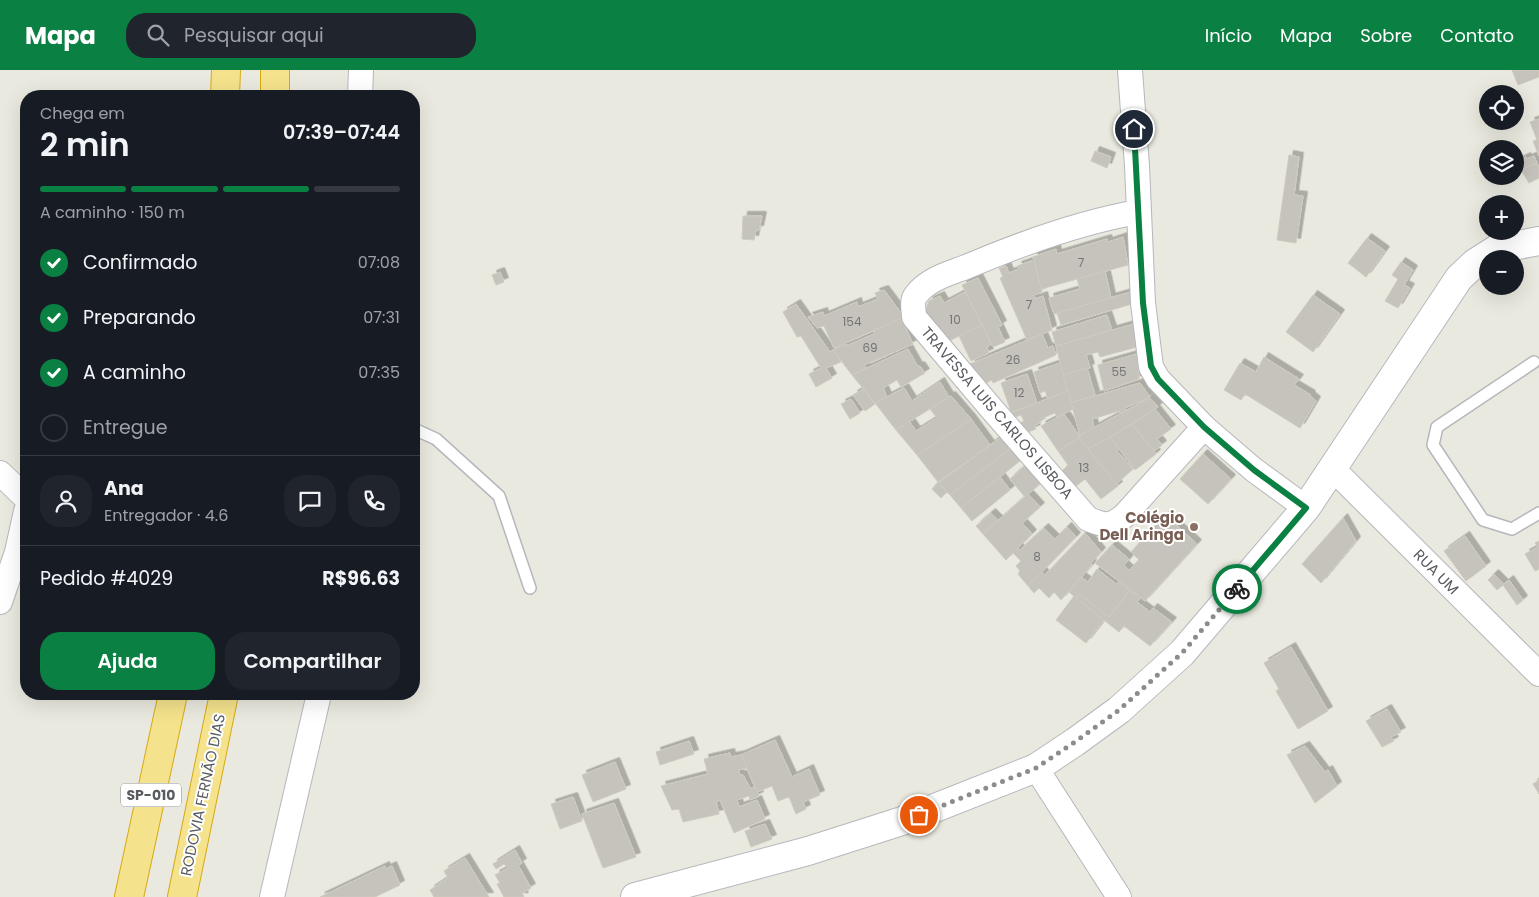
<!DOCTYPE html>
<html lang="pt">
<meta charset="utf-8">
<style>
body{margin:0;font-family:Poppins,sans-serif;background:#20242c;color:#f1f3f6;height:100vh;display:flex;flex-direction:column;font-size:19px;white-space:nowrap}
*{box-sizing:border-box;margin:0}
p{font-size:16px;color:#9ea1a6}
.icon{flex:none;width:28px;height:28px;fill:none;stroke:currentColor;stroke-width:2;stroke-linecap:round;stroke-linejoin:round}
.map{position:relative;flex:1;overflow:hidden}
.sheet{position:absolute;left:20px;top:20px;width:400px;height:610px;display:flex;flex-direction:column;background:#171b24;border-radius:20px;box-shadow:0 5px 20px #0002}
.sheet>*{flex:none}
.tools{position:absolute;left:1479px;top:15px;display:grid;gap:10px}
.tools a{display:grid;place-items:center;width:45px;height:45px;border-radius:50%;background:#171b24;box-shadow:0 5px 20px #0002;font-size:25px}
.pin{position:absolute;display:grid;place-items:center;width:42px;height:42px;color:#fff;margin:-21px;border:2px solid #fff;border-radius:50%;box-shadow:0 1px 5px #0007}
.courier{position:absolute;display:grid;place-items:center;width:50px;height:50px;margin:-25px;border:4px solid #0b8043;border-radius:50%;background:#fff;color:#222;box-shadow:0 1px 6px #0007}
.head em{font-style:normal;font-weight:600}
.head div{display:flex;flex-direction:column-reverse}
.head{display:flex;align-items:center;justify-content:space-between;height:85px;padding:0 20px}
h1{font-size:32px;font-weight:600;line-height:38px}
.bar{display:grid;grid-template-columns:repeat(4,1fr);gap:8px 5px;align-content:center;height:60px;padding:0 20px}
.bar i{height:6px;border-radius:4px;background:#363941}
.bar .active{background:#0b8043}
.bar p{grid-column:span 4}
.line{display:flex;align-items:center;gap:12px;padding:0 20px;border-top:1px solid #363941}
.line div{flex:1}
.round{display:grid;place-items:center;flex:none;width:52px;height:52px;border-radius:20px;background:#20242c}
ol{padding:0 20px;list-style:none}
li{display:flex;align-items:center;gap:15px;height:55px}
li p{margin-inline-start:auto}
li .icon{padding:5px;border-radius:50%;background:#0b8043;color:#fff;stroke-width:4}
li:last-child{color:#9ea1a6}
li i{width:28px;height:28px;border:2px solid #363941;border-radius:50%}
.cta{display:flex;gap:10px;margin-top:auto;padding:10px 20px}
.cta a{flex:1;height:58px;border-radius:20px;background:#0b8043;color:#fff;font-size:20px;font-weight:600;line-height:58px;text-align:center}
.cta a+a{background:#20242c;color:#f1f3f6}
header{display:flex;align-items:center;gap:30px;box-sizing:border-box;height:70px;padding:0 25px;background:#0b8043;color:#fff}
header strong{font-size:24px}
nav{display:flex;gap:28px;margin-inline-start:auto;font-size:18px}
.search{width:350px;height:45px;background:#20242c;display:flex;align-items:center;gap:12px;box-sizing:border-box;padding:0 18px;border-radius:20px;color:#9ea1a6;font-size:19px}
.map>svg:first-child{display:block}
.building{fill:#c6c2bc;stroke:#cecbbe;filter:url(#shadow)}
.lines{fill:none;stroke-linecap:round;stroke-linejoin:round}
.lane-casing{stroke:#b5b7bc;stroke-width:14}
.street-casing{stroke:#b5b7bc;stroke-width:26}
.secondary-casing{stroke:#b5b8bd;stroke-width:30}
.highway-casing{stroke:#d9a910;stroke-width:30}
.lane{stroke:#fff;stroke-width:11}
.street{stroke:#fff;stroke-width:24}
.secondary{stroke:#fff;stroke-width:28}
.highway{stroke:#f4e28c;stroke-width:28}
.done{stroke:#8b8d8c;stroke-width:5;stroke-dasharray:0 9}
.route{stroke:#0b8043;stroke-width:6}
.education-dot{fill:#8d6e63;stroke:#fff;stroke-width:2}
.labels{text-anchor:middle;stroke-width:4;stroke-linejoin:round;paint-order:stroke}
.number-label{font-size:12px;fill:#747576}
.shield{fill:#fff;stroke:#8a8c8f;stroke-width:1}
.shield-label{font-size:14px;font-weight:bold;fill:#585b5f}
.street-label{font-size:15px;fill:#585b5f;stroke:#fff}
.education-label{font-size:15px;font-weight:bold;fill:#785e54;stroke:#fff;text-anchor:end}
</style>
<header>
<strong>Mapa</strong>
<div class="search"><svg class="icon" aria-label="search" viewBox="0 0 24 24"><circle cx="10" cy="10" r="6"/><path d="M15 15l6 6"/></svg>Pesquisar aqui</div>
<nav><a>Início</a><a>Mapa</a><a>Sobre</a><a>Contato</a></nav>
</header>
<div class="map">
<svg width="1539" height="827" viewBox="0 0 1539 827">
<defs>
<filter id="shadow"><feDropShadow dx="4.5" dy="-4.5" stdDeviation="0" flood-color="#0004"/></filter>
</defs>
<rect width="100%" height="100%" fill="#eae9df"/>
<g class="building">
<path d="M1512,0H1539V7L1518,15Z"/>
<path d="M1539,49V69L1537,70L1530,52Z"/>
<path d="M1539,69V86L1533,71Z"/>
<path d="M1095,81L1111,87L1107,98L1091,91Z"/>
<path d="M1289,85L1299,87L1294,125L1303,126L1296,173L1277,170Z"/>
<path d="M1534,86L1537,93L1521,100L1518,91L1526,87L1527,89Z"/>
<path d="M1537,93L1539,97V108L1529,113L1521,100Z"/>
<path d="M743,146H762L759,160H756L754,170L742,169Z"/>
<path d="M1123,167L1128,195L1041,219L1033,187L1056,179L1057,184L1107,169L1108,172Z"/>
<path d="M1367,168L1385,181L1366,207L1348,193Z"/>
<path d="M1034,190L1042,222L1034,225L1035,229L1043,226L1052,260L1027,270L1000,208L1003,207L999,198L1006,196L1009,203L1019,199L1017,196Z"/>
<path d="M1401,192L1413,200L1404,215L1410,218L1398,238L1385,231L1398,209L1392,205Z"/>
<path d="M1105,201L1111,228L1054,244L1049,228L1080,219L1077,209Z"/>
<path d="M500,202L504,212L496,215L492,205Z"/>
<path d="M978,208L1002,255L998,257L1005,272L993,277L962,215Z"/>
<path d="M884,220L904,247L834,278L824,256L817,258L808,247L823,242L824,246L857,232L858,237L878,229L875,223Z"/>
<path d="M965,222L982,255L949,271L926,245L927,236L929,231L940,226L944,233Z"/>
<path d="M1131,222L1132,234L1061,255L1057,243Z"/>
<path d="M1313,225L1340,244L1313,282L1286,262Z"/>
<path d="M796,234L830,282L833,280L841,292L826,298L832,308L816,317L809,304L821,298L801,266L797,267L783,242Z"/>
<path d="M1107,245L1112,260L1056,276L1052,262Z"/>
<path d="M901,248L913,274L864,295L866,298L852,305L833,280L846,274V276L874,264L873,261Z"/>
<path d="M1134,254L1137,277L1100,287L1098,282L1086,285L1090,298L1063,305L1056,276Z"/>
<path d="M982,255L991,274L987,277L989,283L971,291L959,266Z"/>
<path d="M1042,264L1048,278L1053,276L1056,285L993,313L992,310L986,313L970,294Z"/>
<path d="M908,279L918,297L920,296L925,303L901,317L897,310L883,318L887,327L875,333L852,305Z"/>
<path d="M1137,284L1139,309L1104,321L1098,295Z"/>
<path d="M1264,287L1299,309L1294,315L1311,325L1310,326L1316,331L1300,358L1245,324L1241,330L1224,320L1240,293L1256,302Z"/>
<path d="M1060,293L1068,321L1048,329L1045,321L1040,323L1034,302Z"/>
<path d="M1087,298L1095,325L1071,333L1063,305Z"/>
<path d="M1027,304L1037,333L1011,342L1001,313Z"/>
<path d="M940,312L949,327L896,360L875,333L904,318L912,331Z"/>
<path d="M1140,313L1150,327L1125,338L1127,340L1120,343L1119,341L1092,349L1094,358L1080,365L1071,333Z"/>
<path d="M863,319L875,334L865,341L853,325Z"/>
<path d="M1068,321L1073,339L1057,347L1055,343L1040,349L1041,352L1034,356L1036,359L1028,362L1020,353L1024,351L1021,345L1015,347L1011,343Z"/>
<path d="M951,326L971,349L917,385L896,360L909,351L916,361L937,348L930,339Z"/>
<path d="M1150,328L1158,337L1110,367L1088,379L1079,368L1081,366L1080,365Z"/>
<path d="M851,329L860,343L850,349L841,334Z"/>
<path d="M1155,339L1171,359L1157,369L1162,375L1154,381L1132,354Z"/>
<path d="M1064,344L1080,367L1058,381L1041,356Z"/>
<path d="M971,349L990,375L938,412L917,385Z"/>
<path d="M1132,354L1156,384L1135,400L1110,367Z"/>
<path d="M1001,367L1011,378L950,425L939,413Z"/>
<path d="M1110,367L1119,379L1117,381L1133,399L1116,414L1088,379Z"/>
<path d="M1079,368L1118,416L1101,429L1085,409L1076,416L1062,401L1068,395L1058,381Z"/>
<path d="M1011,378L1021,390L961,438L950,425Z"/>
<path d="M1203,384L1231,409L1208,434L1180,409Z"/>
<path d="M1026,395L1041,413L1025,427L1010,409Z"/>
<path d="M1000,407L1010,420L972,451L961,438Z"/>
<path d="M938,412L947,422L941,428L932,419Z"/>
<path d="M1028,424L1040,437L1022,453L1032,464L1006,490L983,464Z"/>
<path d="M991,443L998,450L983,464L976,456Z"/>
<path d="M1165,445L1197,474L1145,531L1095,493L1112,475L1129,489L1124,495L1129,500L1139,490L1131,482Z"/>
<path d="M1343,448L1356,471L1321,513L1302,494Z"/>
<path d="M1067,457L1076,467L1028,516L1018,504L1020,501L1016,496L1021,491L1013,483L1018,478L1020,480L1044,458L1055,469Z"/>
<path d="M1085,463L1101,482L1091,493L1092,495L1061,530L1054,522L1049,528L1039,518L1034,523L1028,516L1042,502L1045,505Z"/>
<path d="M1465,466L1486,496L1466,511L1444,481Z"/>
<path d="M1539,471V499L1535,501L1525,484L1538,477L1535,473Z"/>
<path d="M1097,499L1116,514L1119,511L1130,520L1109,547L1079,524L1076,528L1069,522L1081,507L1088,512Z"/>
<path d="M1494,504L1504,514L1509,510L1523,530L1517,535L1503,515L1497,520L1488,510Z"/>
<path d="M1130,520L1141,528L1137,532L1150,542L1153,538L1172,552L1150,576L1124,556L1119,562L1076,528L1079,524L1109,547Z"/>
<path d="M1074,526L1104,550L1086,573L1056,550Z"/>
<path d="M1291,577L1328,641L1298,659L1276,621L1279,619L1264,593Z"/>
<path d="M1387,639L1401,662L1391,667L1394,671L1382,677L1366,651Z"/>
<path d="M775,670L792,707L809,699L820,725L803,732L806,739L796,744L789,727L778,731L772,716L757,722L741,685Z"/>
<path d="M689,671L694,684L660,695L656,682Z"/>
<path d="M1305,676L1325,702L1328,700L1337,716L1315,733L1287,685Z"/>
<path d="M730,683L731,687L741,685L747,698L738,700L740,705H743L750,718L755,717L759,726L750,730L749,726L737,730L739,737L757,730L765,749L734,763L720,730L716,732L719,744L683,752L679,739L672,740L661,716L708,704L704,689Z"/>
<path d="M615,692L626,719L593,732L582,705Z"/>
<path d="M1539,710V724L1533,714Z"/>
<path d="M573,727L582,751L560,759L551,734Z"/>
<path d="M614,733L636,787L603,798L582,744Z"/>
<path d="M765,754L772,769L751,777L745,761Z"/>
<path d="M515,780L522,793L518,795L531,818L522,823L524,827H504L497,814L500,813L495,805L508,798L504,794L496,799L493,794Z"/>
<path d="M465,788L489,827H434L430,820L448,808L444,801Z"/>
<path d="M385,796L386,799L392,796L400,815L375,827H320Z"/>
</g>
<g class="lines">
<g class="lane-casing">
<g id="lane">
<path d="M1534,292L1437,357L1433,375L1483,450L1512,459L1539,443"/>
<path d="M414,359L436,369L499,426L530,518"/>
</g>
</g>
<g class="street-casing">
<g id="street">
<path d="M1130,0L1137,96L1143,233L1151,297L1158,309L1204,357L1254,400L1306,438"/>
<path d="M360,26L361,0"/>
<path d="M1138,142C1081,152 1020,174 966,197C948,204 928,209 916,225C911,231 914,240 914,247L990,337L1088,449C1106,456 1109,457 1124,446L1204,357"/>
<path d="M1333,399L1539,604"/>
<path d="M0,403L26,428"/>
<path d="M0,532L17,482L26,441"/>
<path d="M1036,698L1119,827"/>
<path d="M272,827L319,624"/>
</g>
</g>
<g class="secondary-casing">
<path id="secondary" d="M635,827L808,781L902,751L1036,698L1075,672L1119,640L1182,583L1306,438L1459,208L1475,193L1497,179L1539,171"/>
</g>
<g class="highway-casing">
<g id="highway">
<path d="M225,26L226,0"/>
<path d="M275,26V0"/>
<path d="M129,827L173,624"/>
<path d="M182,827L224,624"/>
</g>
</g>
<use href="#lane" class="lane"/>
<use href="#street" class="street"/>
<use href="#secondary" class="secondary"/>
<use href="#highway" class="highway"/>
</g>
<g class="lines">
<path class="done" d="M919,745L1036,698L1075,672L1119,640L1182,583L1237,519"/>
<path class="route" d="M1134,59L1143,233L1151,296L1158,309L1204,357L1254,400L1306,438L1237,519"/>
</g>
<circle class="education-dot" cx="1194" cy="457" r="5"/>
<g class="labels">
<g class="number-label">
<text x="1081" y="197">7</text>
<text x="1029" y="239">7</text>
<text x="955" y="254">10</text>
<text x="852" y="256">154</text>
<text x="870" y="282">69</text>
<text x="1013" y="294">26</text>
<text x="1119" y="306">55</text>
<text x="1019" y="327">12</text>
<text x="1084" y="402">13</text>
<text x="1037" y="491">8</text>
</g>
<rect class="shield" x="121" y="713.5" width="60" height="23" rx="4"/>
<g class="shield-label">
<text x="151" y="730">SP-010</text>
</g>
<g class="street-label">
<text transform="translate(997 343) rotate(49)" y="5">TRAVESSA LUIS CARLOS LISBOA</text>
<text transform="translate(1436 502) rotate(45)" y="5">RUA UM</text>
<text transform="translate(203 725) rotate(-78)" y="5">RODOVIA FERNÃO DIAS</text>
</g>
<g class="education-label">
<text x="1184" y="453">Colégio<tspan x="1184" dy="17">Dell Aringa</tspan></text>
</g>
</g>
</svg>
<div class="tools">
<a><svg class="icon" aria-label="locate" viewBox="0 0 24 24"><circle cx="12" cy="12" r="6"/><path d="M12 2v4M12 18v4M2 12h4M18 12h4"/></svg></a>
<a><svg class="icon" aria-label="layers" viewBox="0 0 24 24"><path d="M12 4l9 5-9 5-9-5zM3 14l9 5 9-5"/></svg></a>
<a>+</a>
<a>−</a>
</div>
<div class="pin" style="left:919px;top:745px;background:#ea580c"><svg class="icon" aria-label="bag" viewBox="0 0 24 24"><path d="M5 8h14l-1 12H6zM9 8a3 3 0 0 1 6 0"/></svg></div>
<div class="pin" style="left:1134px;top:59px;background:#1f2937"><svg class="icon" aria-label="home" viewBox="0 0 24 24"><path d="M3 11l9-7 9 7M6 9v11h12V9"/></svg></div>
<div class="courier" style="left:1237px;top:519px"><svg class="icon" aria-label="bike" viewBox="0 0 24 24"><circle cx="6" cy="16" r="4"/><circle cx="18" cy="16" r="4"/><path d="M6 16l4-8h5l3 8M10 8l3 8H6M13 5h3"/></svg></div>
<section class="sheet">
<div class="head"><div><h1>2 min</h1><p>Chega em</p></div><em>07:39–07:44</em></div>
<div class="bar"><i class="active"></i><i class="active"></i><i class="active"></i><i></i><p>A caminho · 150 m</p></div>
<ol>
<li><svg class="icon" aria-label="check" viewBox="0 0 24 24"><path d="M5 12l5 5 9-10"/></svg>Confirmado<p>07:08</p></li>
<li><svg class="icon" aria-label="check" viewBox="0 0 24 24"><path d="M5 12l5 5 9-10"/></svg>Preparando<p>07:31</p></li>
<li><svg class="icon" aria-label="check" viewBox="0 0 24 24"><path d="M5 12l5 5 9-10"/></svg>A caminho<p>07:35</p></li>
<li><i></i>Entregue</li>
</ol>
<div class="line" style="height:90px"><a class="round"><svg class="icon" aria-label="person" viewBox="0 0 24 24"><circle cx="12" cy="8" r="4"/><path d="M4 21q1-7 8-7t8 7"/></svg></a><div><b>Ana</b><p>Entregador · 4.6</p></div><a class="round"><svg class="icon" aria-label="chat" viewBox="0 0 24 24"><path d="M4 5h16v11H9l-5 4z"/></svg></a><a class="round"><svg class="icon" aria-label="phone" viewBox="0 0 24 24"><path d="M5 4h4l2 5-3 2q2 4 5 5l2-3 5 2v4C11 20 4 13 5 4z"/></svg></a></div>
<div class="line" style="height:65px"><div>Pedido #4029</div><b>R$96.63</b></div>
<div class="cta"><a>Ajuda</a><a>Compartilhar</a></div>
</section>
</div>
